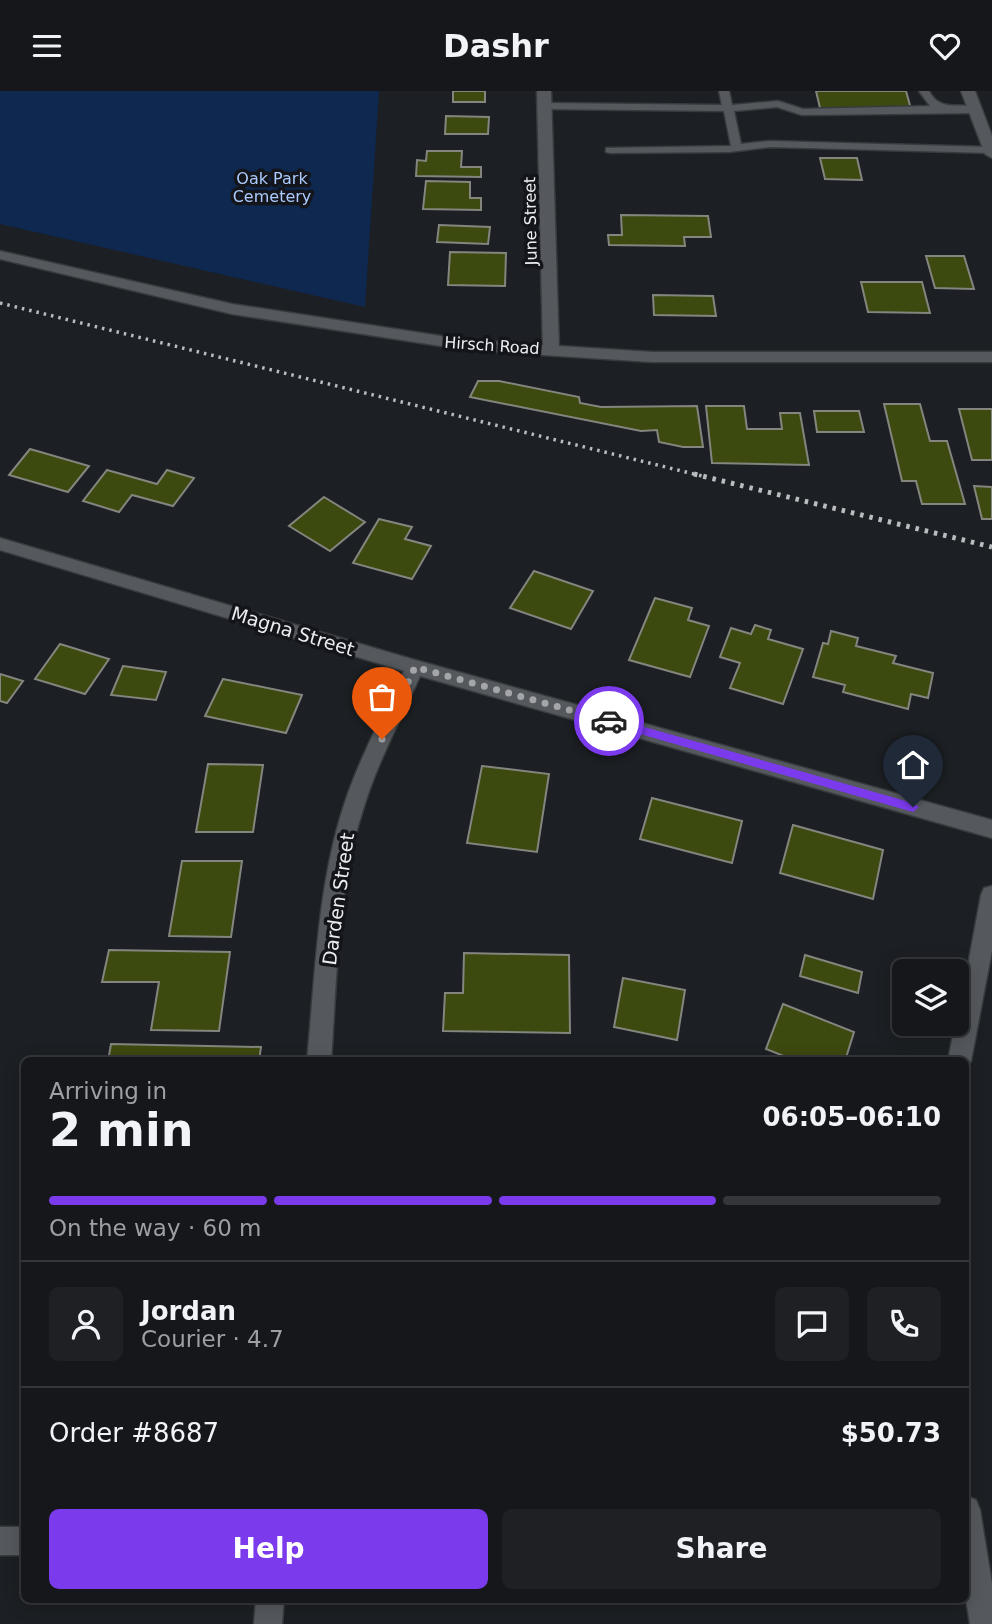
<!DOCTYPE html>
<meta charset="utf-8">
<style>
body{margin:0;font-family:"DejaVu Sans",sans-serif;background:#1e2023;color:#f1f3f6;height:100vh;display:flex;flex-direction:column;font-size:26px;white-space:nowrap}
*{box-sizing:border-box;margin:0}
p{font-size:23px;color:#9d9fa2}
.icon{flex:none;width:38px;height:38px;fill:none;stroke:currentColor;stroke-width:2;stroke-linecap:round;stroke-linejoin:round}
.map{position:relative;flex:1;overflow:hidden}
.drawer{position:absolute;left:21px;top:966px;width:948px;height:546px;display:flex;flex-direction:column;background:#15171a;border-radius:10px;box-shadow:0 4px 18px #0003,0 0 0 2px #343639}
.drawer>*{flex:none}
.fabs{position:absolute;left:892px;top:868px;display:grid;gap:14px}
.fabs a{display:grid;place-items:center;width:77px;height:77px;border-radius:10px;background:#15171a;box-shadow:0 4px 18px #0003,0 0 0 2px #343639;font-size:35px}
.pin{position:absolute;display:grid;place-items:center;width:60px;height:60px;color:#fff;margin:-72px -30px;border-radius:50% 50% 50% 0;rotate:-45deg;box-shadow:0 0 7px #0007}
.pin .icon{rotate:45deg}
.courier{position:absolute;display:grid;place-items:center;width:70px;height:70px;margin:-35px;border:5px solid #7c3aed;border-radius:50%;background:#fff;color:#222;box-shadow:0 2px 9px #0007}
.headline em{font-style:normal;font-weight:800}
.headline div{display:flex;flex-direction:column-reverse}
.headline{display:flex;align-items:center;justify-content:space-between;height:119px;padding:0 28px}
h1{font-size:46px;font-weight:800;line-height:52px}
.bar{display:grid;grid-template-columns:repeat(4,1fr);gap:10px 7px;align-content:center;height:84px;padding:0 28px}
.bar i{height:9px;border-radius:5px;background:#343639}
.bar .active{background:#7c3aed}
.bar p{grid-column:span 4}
.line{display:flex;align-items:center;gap:18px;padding:0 28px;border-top:2px solid #343639}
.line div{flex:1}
.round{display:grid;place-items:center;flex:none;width:74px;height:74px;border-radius:10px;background:#1e2023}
.button{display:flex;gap:14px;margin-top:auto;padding:14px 28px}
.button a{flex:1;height:80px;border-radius:10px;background:#7c3aed;color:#fff;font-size:28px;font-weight:800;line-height:80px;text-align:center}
.button a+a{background:#1e2023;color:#f1f3f6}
header{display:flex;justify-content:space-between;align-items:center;height:91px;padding:0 28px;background:#15171a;font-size:32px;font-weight:800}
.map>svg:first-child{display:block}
.green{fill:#0e2850}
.building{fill:#3c490f;stroke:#83857e;stroke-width:2}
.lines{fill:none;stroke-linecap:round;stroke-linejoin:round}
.lane-casing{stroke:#383b3e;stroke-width:3}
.street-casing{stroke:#383b3e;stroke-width:3}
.secondary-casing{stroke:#383b3e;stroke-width:3}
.lane{fill:#55595e;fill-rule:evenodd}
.street{fill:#55595e;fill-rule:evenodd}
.secondary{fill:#55595e;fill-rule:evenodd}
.rail-far1{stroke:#babcc0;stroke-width:3.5;stroke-dasharray:2.5 5;stroke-linecap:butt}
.rail{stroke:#babcc0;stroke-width:5;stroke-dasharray:3.5 6;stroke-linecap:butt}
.route{fill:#7c3aed}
.done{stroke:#a3a5a9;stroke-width:7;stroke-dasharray:0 12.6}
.labels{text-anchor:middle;stroke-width:7;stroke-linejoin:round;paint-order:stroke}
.far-park-label{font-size:16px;fill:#abcbfe;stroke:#13151a}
.far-street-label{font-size:16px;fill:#ebedf1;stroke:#13151a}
.street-label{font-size:19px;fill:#ebedf1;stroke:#13151a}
</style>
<header><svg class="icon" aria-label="menu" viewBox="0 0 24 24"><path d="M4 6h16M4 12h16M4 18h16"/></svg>Dashr<svg class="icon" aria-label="heart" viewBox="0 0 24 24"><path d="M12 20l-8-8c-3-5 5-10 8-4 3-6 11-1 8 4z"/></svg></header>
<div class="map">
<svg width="992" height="1533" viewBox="0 0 992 1533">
<rect width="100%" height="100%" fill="#1c1f23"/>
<path class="green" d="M0,0H379L365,216L0,133Z"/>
<g class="building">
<rect x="453" y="0" width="32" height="11"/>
<path d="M816,0H906L911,18L820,17Z"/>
<path d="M446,25L489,26L488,43H445Z"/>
<path d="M427,60H462L461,76H481V86L416,85L417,69L426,70Z"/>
<path d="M820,67H857L862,89L825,88Z"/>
<path d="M426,90L470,91V107H481V119L423,118Z"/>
<path d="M621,124L708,125L711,146H684L685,155L609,154L608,144H622Z"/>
<path d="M439,134L490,136L488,153L437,151Z"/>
<path d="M450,161L506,162L505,195L448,194Z"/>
<path d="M926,165H964L974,198L935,197Z"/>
<path d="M861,191H922L930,222L868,221Z"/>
<path d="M653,204L713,205L716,225L654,224Z"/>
<path d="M478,290H499L579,306L580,312L601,316L697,315L703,356H683L659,351L657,339L641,340L470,306Z"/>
<path d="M884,313H920L930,350H947L965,413H922L916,390H902Z"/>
<path d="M706,315H744L747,338H782L780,322H800L809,374L712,372Z"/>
<path d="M959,318H992V369H972Z"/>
<path d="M814,320H859L864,341H817Z"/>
<path d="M30,358L89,375L68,401L9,384Z"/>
<path d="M107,379L157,393L167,379L194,387L173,415L132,404L119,421L83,410Z"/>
<path d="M974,395L992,396V428H982Z"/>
<path d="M324,406L365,431L330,460L289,435Z"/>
<path d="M379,428L412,436L405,448L431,455L412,488L353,472Z"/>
<path d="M534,480L593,500L571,538L510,517Z"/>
<path d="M655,507L692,517L688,529L709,535L690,586L629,569Z"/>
<path d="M755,534L771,539L768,548L803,558L783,613L730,597L740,572L720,566L731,537L751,543Z"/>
<path d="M831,540L858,547L856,555L896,565L893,572L933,582L928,607L911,603L908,618L843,601L845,594L813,586L823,552L828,553Z"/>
<path d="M60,553L109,568L85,603L35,588Z"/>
<path d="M123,575L166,581L156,609L111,604Z"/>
<path d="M0,583L23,590L7,612L0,610Z"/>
<path d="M223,588L302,604L286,642L205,625Z"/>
<path d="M208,673L263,674L253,741H196Z"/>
<path d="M482,675L549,683L537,761L467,752Z"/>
<path d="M652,707L742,730L732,772L640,748Z"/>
<path d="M793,734L883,759L873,808L780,782Z"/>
<path d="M182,770H242L231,846L169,845Z"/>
<path d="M109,859L230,861L219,940L151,939L159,891H102Z"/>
<path d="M464,862L569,864L570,942L443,940L445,902H463Z"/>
<path d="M805,864L862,881L858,902L800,885Z"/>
<path d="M623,887L685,899L677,949L614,936Z"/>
<path d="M783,913L854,941L845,970H796L766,958Z"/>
<path d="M111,953L261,956L259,970H108Z"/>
</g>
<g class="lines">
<g class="lane-casing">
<path id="lane" d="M719,0H729L732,14L778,10L803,18L930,15L919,0H929C941,24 964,8 981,19L976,22L802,24L777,16L734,20L741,53L770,50L990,56L992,62L770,56L729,61L610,62L606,61V57L731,55L724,20L545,18L540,15L545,12L722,14Z"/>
</g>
<g class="street-casing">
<g id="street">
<path d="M537,0H551L559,259L551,264L543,259Z"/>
<path d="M0,447L415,569L992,729V747L420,585C400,630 376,674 362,722C337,801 337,888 331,970H307C315,889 317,805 340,727C355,675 381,628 404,580L0,459Z"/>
<rect x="0" y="1436" width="24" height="28"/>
<path d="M256,1508H284L282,1533H254Z"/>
</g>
</g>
<g class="secondary-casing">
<g id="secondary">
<path d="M961,0H975L992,45V67L985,63Z"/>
<path d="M0,160L232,213L467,249L652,261H992V271H652L467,259L232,223L0,168Z"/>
<path d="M992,795V859L971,970L966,978V970H948L955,933H957L981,804L984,797Z"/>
<path d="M966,1405L976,1409L980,1419L992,1493V1533H970L966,1508Z"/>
</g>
</g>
<use href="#lane" class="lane"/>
<use href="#street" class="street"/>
<use href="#secondary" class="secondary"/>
<path class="rail-far1" d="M0,212L702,385"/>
<path class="rail" d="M694,383L992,456"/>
</g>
<path class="route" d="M609,626L913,712L919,716L913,721L605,633V627Z"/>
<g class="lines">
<path class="done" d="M382,648L415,576L609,630"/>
</g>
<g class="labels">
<g class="far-park-label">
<text x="272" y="93">Oak Park<tspan x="272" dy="18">Cemetery</tspan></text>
</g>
<g class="far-street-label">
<text transform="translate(530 130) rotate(-91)" y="6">June Street</text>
<text transform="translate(492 254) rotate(4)" y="6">Hirsch Road</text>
</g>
<g class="street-label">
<text transform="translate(293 540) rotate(17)" y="7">Magna Street</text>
<text transform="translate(338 808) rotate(-82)" y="7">Darden Street</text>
</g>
</g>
</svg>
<div class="fabs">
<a><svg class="icon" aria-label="layers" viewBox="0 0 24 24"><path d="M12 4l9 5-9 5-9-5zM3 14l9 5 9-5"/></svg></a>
</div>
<div class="pin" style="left:382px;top:648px;background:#ea580c"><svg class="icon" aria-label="bag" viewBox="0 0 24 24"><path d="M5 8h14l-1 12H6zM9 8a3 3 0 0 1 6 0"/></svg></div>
<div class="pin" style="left:913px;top:716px;background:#1f2937"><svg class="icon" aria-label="home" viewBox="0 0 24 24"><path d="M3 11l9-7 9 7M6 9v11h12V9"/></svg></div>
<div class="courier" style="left:609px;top:630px"><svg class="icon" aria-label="car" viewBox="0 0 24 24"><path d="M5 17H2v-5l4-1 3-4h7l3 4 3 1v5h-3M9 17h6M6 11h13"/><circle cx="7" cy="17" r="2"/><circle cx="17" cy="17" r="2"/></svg></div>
<section class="drawer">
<div class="headline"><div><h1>2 min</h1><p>Arriving in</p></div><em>06:05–06:10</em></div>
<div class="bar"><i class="active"></i><i class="active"></i><i class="active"></i><i></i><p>On the way · 60 m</p></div>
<div class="line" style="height:126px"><a class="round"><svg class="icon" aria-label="person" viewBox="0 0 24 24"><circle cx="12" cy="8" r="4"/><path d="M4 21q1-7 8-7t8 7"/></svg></a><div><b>Jordan</b><p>Courier · 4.7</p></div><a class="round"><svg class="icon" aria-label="chat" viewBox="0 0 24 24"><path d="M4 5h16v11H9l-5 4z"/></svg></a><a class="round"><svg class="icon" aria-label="phone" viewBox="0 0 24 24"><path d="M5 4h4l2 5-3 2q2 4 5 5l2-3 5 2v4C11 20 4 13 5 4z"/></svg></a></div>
<div class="line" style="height:91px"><div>Order #8687</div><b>$50.73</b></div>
<div class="button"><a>Help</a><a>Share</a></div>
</section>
</div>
